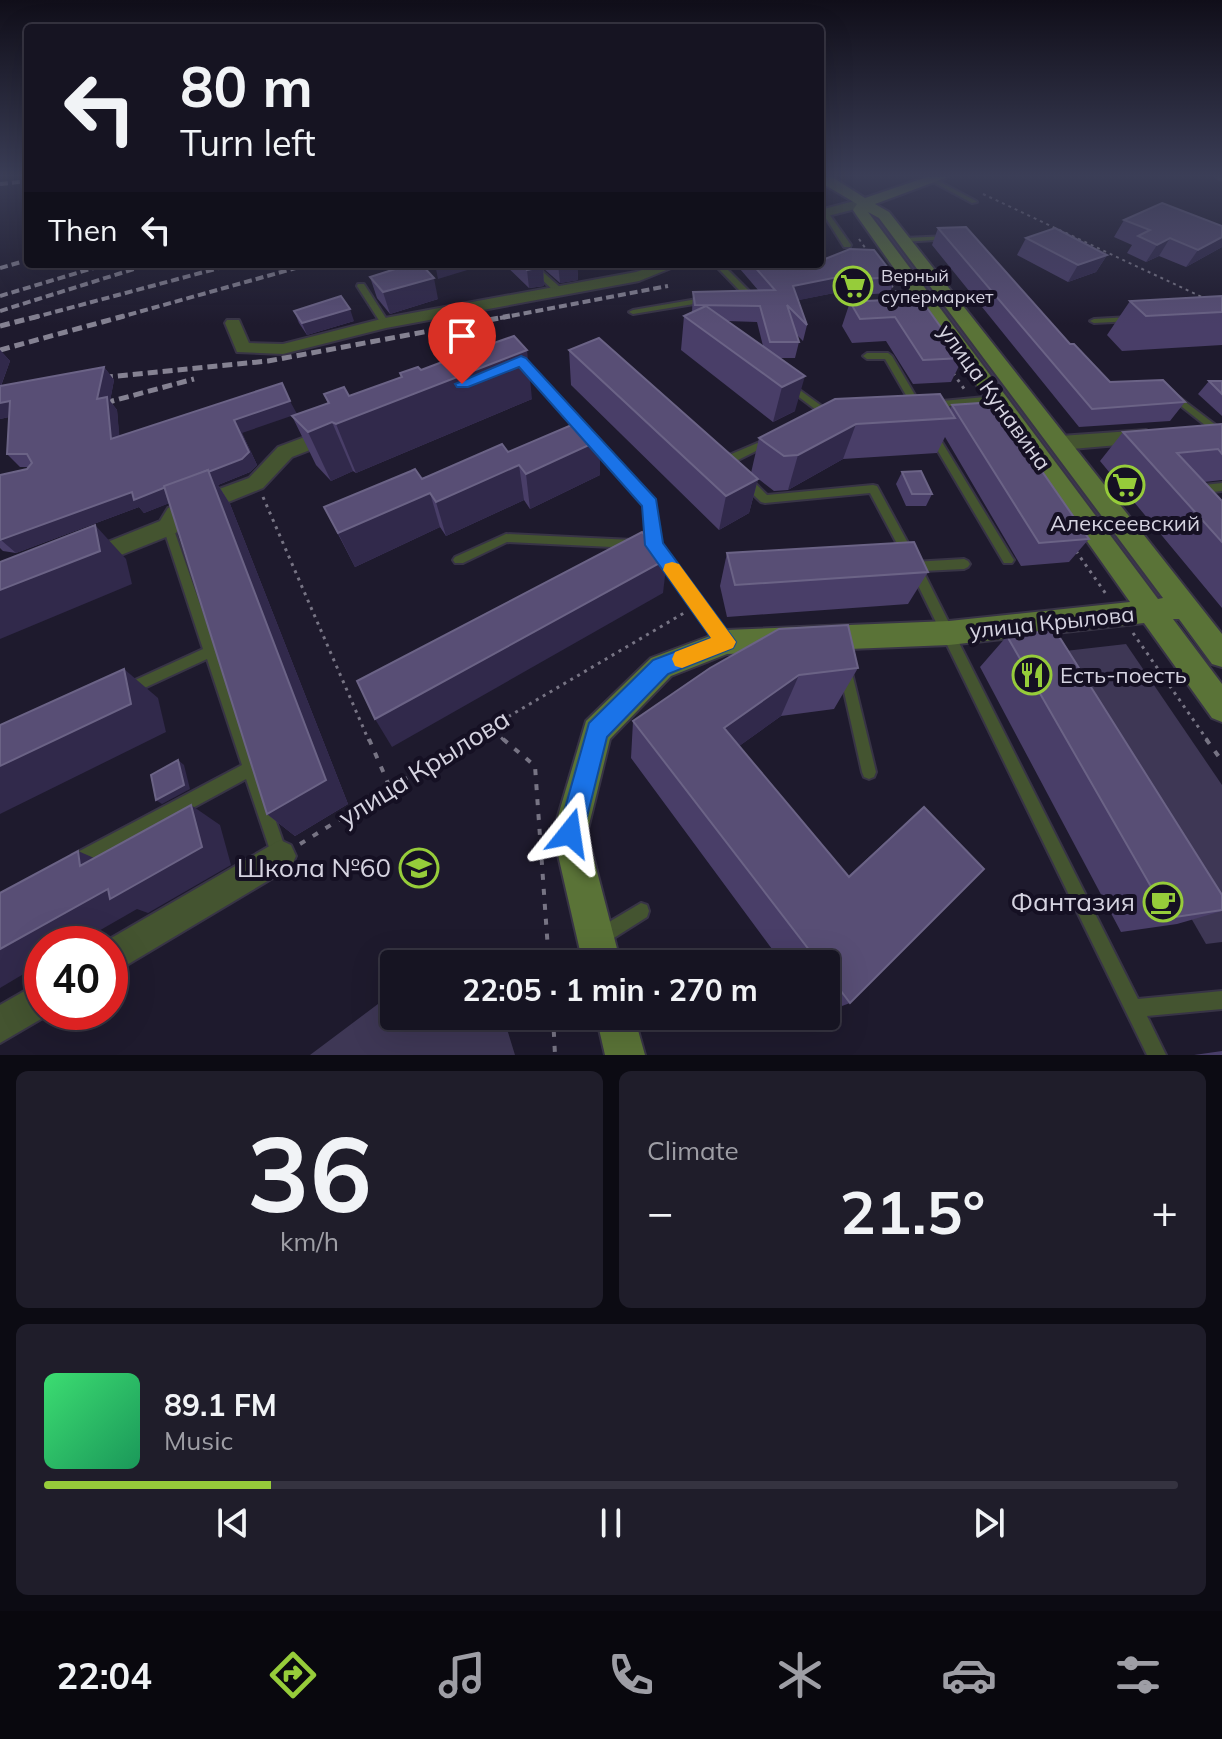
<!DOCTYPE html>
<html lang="en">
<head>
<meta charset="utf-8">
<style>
  :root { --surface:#161422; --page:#1f1d2a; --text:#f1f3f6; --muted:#9e9ea5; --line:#353340; --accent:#96cc3a }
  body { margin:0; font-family:Mulish,sans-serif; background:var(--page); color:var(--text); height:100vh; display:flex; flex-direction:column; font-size:30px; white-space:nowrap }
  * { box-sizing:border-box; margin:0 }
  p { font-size:26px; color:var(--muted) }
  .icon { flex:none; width:44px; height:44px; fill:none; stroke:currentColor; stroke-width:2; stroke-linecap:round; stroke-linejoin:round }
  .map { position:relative; height:1055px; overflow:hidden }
  .details { display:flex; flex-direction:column; gap:16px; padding:16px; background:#0c0b13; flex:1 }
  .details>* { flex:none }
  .top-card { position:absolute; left:24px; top:24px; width:800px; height:244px; border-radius:8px; box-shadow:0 8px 32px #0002,0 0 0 2px var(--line); background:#161422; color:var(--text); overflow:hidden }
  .speed { position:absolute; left:24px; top:926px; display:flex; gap:16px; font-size:40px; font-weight:700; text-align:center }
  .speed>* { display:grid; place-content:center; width:104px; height:104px; border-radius:50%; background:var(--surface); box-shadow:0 8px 32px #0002,0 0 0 2px var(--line); line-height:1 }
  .speed .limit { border:12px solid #d22; background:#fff; color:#111 }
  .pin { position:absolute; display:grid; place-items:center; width:68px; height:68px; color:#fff; margin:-82px -34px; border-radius:50% 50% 50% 0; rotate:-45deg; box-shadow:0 0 8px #0007 }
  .pin .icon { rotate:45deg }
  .me { position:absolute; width:88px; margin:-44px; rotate:15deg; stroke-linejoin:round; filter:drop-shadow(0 0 6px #0008) }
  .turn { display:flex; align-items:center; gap:28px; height:168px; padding:0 24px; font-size:36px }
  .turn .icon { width:104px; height:104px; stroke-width:2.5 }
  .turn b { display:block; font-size:56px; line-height:68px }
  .then { display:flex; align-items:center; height:76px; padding:0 24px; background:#0003; gap:16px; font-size:30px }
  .big { font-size:60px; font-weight:700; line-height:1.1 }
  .details .card { flex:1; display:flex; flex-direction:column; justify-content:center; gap:12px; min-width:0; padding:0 28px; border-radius:12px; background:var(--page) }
  .details .dial { align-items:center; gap:0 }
  .dial b { font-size:104px; line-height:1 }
  .song { display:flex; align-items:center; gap:24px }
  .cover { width:96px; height:96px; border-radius:12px; background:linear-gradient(135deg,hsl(140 70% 55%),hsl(150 70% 35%)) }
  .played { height:8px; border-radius:4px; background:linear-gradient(90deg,var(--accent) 20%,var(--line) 20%) }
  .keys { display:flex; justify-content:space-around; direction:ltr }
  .heat { display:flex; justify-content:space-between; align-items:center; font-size:44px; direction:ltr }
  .details .tiles { flex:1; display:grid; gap:16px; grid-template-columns:1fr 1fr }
  .card:last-child { grid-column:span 2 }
  .trip { position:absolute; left:380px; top:950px; width:460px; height:80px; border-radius:8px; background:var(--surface); box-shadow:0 8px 32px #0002,0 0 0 2px var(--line); font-weight:700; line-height:80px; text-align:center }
  .dock { display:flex; height:128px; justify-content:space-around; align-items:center; background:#09080e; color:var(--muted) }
  .dock .icon { width:56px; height:56px }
  .dock .on { color:var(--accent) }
  .dock b { font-size:36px; color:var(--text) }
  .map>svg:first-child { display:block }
  .green { fill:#3e3755 }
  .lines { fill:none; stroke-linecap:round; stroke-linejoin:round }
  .lane-casing { stroke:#383446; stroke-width:4 }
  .street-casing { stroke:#383446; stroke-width:4 }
  .secondary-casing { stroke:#383446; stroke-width:4 }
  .path-far2 { stroke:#777484; stroke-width:2; stroke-dasharray:3 4; stroke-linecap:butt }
  .path-far1 { stroke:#777484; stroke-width:3; stroke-dasharray:3 5; stroke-linecap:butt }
  .path { stroke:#777484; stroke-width:4; stroke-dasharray:6 9; stroke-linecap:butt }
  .lane { fill:#445430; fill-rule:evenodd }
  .street { fill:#445430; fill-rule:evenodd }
  .secondary { fill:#5a7337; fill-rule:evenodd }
  .rail-far1 { stroke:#858292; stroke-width:4; stroke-dasharray:8 4; stroke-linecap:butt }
  .rail { stroke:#858292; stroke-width:5; stroke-dasharray:10 5; stroke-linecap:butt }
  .wall { fill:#493e68; fill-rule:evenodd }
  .shaded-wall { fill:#31294b }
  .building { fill:#584e75; stroke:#6b6386; stroke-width:2 }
  .route { fill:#1a73e8; stroke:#114b97; stroke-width:2 }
  .slow { fill:#f59e0b }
  .labels { text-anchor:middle; stroke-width:8; stroke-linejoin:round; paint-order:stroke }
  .far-poi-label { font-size:18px; fill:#d5d3e0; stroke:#151023; text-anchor:start }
  .street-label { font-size:22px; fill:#d5d3e0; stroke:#151023 }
  .poi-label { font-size:22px; fill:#d5d3e0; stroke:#151023 }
  .near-street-label { font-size:26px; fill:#d5d3e0; stroke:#151023 }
  .near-poi-label { font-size:26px; fill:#d5d3e0; stroke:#151023; text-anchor:end }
</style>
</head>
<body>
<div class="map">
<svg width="1222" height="1055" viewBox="0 0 1222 1055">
  <rect width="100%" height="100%" fill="#1e1a2d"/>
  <g class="green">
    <path d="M878 217 1160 595 1158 598 1151 597 873 218Z"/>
    <path d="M1126 644 1222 785V942L1206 944 1039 654Z"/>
    <path d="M394 992V1016H503L515 1055H310Z"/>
  </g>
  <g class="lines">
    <defs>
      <g id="lane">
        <path d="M1216 177H1222V180Z"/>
        <path d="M933 178 976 201 977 202 972 203 931 181 930 180Z"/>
        <path d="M823 211H827L851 245 850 247H844L822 212Z"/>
        <path d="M948 236 950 237V239L904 242 900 240 904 238Z"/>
        <path d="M526 264H534L563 290V294H557Z"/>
        <path d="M714 264H722L749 291V295L733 297V293L741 292Z"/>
        <path d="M358 284H364L389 323 388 325H382L357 286Z"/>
        <path d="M703 298H706V302L633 314 629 312 633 310Z"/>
        <path d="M1130 317 1134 319 1133 321 1094 323 1090 321 1094 319Z"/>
        <path d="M888 353 892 356 922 407 920 409H914L885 359H867L863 356 867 353Z"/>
        <path d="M521 358 524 359 654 501 660 544 730 638 732 642 730 646 726 648 722 646 650 548 645 505 518 363 517 361Z"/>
        <path d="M790 383 830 412 832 414 830 416H824L787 388 785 386Z"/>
        <path d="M1175 394 1221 429V433H1215L1172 399 1170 397Z"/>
        <path d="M996 396 1001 399 999 401 931 408 926 405 931 402Z"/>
        <path d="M934 433 937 434 1012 557 1014 560 1012 563H1004L929 436Z"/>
        <path d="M769 438 772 439 774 441 772 443 730 464H722L721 461 722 458Z"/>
        <path d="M744 475 748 476 767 495 873 485 877 486 914 554 912 557H904L870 493 765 503 761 502 740 482 739 479Z"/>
        <path d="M1222 483V491L1195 494 1190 490 1195 486Z"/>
        <path d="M168 523 172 524 173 527 288 856 285 861 280 864 275 861 272 856 246 779 84 867 78 869 72 867 70 861 72 855 242 765 207 659 127 696 122 694 120 690 122 686 203 649 163 527 164 524Z"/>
        <path d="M506 534 633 540 637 541 639 544 637 547 633 548 507 542 463 563H455L453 560 455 557Z"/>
        <path d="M964 559 968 561 970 564 968 567 964 569 923 571 1138 999 1222 991V1009L1147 1016 1166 1055H1147L911 571 907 567 909 564 913 562Z"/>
        <path d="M845 663 850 665 851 669 876 772 874 777 869 779 864 777 862 772 839 669 840 665Z"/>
        <path d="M641 903 647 905 649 911 647 917 606 943 600 945 594 943 592 937 594 931Z"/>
      </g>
      <g id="street">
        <path d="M866 198 872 202 871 205 820 218V210Z"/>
        <path d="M660 264H681L639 281 386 328 283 354 237 352 225 323 227 320H239L249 343 283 344 385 318 636 272Z"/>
        <path d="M334 426 344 433 341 438 292 457 263 488 184 520 176 533 96 565 88 568 80 565 77 559 80 553 160 521 168 508 249 478 278 447Z"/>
        <path d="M1146 430 1156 437 1153 442 1060 450 1050 443 1060 436Z"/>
        <path d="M280 840 291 845 296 856 291 867 110 975V944H101Z"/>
        <path d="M42 981V1012H53L0 1043V1005Z"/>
      </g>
      <g id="secondary">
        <path d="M820 177H832L865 198 927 177H948L875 204 889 212 1222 634V667L1212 664 1179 619H1173L1222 684V722L1212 718 1144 623 949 645 727 654 671 676 610 739 587 833 621 964H583L553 833 586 721 651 658 726 630 949 621 1130 602 857 216 853 210 857 204 820 182ZM868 212 879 218 1163 598 1158 599Z"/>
        <path d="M596 1016H634L645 1055H605Z"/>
      </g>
    </defs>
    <use href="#lane" class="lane-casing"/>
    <use href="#street" class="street-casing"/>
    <use href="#secondary" class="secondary-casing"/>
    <g class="path-far2">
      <path d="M983 194 1204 298"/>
      <path d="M859 239 868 252"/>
      <path d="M891 285 903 301"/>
    </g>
    <g class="path-far1">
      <path d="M953 373 965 390"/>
      <path d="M263 497 369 741"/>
      <path d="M1076 551 1106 594"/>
      <path d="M1133 633 1208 741"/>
      <path d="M489 727 505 741"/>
      <path d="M467 741 684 613"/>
    </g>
    <g class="path">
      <path d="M369 739 391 790"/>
      <path d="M503 739 535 766 549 964"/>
      <path d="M1206 739 1222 761"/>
      <path d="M300 844 470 739"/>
      <path d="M553 1016 555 1055"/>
    </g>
    <use href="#lane" class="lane"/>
    <use href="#street" class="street"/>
    <use href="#secondary" class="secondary"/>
    <g class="rail-far1">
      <path d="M0 184 28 181"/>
      <path d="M0 268 28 260"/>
      <path d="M0 296 107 264"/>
      <path d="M0 311 150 264"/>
      <path d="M32 318 234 264"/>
      <path d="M117 318 310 264"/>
      <path d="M500 318 668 286"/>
    </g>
    <g class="rail">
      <path d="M0 326 39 316"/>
      <path d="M0 350 124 316"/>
      <path d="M88 379 268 361 510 316"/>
      <path d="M90 407 194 379"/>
    </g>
  </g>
  <g class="wall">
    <path d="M1124 220 1222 226V247L1186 267 1159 256 1146 262 1127 253 1132 245 1114 237Z"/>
    <path d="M938 228 1070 344 1110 382 1185 402 1170 421 1079 427 932 245Z"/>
    <path d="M1026 238 1107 255 1096 272 1068 282 1017 255Z"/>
    <path d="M504 264H577L578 280 560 283 543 268 544 286 529 288Z"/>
    <path d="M741 264H799L803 268 895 277 890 293 840 296 834 293 798 300 807 325 803 341 797 335 799 342 795 358H780L795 411 773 422 681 350 684 316 692 312 693 292 758 290 740 269ZM727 321 757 322 763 346Z"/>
    <path d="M370 277 438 299 390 314 377 298Z"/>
    <path d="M1222 296V345L1122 351 1107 335 1130 301Z"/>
    <path d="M920 298 963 358 951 382 913 384 886 341 852 343 842 326 850 302Z"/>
    <path d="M294 311 354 321 307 335 299 323Z"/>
    <path d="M459 346 532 399 356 473 353 471 331 481 316 465 292 416 328 404 324 394 349 396 401 377 400 373 421 370 461 355Z"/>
    <path d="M0 350 10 361 1 386 104 367 114 380 110 401 117 410 119 436 242 433 257 465 250 472 218 485 230 504 348 804 295 836 267 814 169 503 144 513 139 507 16 553 3 551 0 548V475L27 469 29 467H20L7 454 9 417 0 419Z"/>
    <path d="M569 350 751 473 759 438 950 409 952 405 1089 539 1069 562 1021 566 945 437 937 453 843 459 788 490 774 491 756 477 758 479 749 513 719 530 571 385Z"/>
    <path d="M1209 381H1222V416L1198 394Z"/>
    <path d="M1222 424V480L1204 482 1222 501V608L1100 461 1123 432Z"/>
    <path d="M508 452 600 475 530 509 524 500 446 536 440 527 355 567 324 507Z"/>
    <path d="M902 472 932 494 926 506H906L896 484Z"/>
    <path d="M727 553 928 572 908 604 727 617 720 586Z"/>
    <path d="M1007 636 1222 895V911L1177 924 1121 932 980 667Z"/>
    <path d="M710 668H858L834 709 781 716 739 746 848 876 924 807 850 1003 826 1012V964H783L631 758 633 721Z"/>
    <path d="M1222 1051V1055H1194Z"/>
  </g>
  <g class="shaded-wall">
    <path d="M1222 237V247L1186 267 1198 250Z"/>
    <path d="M1170 238 1159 256 1146 262 1157 245Z"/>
    <path d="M1107 255 1096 272 1068 282 1078 265Z"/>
    <path d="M435 264H487L438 279Z"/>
    <path d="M558 264H577L578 280 560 283Z"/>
    <path d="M543 267 544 286 529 288 527 270Z"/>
    <path d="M838 277 834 293 790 302 793 286Z"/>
    <path d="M434 278 438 299 390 314 383 292Z"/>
    <path d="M350 309 354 321 307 335 302 323Z"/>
    <path d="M0 350 10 361 0 388Z"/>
    <path d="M527 350 532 399 356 473 336 424Z"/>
    <path d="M104 367 114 380 110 401 117 410 121 452 111 439 97 399Z"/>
    <path d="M805 376 795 411 773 422 782 387Z"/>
    <path d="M10 401 22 414 0 419V403Z"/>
    <path d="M290 401 297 414 242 433 257 465 250 472 218 485 230 504 348 804 295 836 267 814 214 486 144 513 139 507 16 553 1 540 234 420Z"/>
    <path d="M332 422 353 471 331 481 308 432Z"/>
    <path d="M856 424 843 459 788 490 798 455Z"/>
    <path d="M600 440V475L530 509 526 474Z"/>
    <path d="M519 465 524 500 446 536 436 502Z"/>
    <path d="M758 479 749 513 719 530 726 496Z"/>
    <path d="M430 493 440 527 355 567 338 533Z"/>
    <path d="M95 525 126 559 132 584 0 639V590Z"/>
    <path d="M667 559 663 593 392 747 375 719Z"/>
    <path d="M124 669 158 698 166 732 0 814V766Z"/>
    <path d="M799 675 781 716 713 765 724 728Z"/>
    <path d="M178 760 184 765 190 789 162 804 156 800Z"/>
    <path d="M191 805 220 825 231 865 148 913 137 909 76 944H42V963L0 988V949Z"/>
    <path d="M78 851 117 868 80 866Z"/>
  </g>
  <g class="building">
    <path d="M1162 203 1222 226V237L1198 250 1170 238 1157 245 1138 236 1150 230 1124 220Z"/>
    <path d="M966 227 1070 344H1074L1110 382 1163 380 1185 402 1092 409 938 228Z"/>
    <path d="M1055 228 1107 255 1078 265 1026 238Z"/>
    <path d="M850 249 874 250 895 277 844 280 838 277 793 286 807 325 787 305 799 342H770L760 306 695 305 693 292 775 290 752 264H799L803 268 812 264H820V261Z"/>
    <path d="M411 264H421L434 278 383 292 370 277Z"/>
    <path d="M521 264H539L543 267 527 270Z"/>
    <path d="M341 296 350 309 302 323 294 311Z"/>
    <path d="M1222 296V312L1146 316 1130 301Z"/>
    <path d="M920 298 963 358 923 360 895 317 860 319 850 302Z"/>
    <path d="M706 306 805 376 782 387 684 316Z"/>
    <path d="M514 336 527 350 336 424 332 422 308 432 292 416 329 403 324 394 344 387 349 396 402 377 400 373 418 367 421 370 466 353 459 346 479 338 485 346Z"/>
    <path d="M599 338 758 479 726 496 569 350Z"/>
    <path d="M104 367 97 399 107 397 111 439 282 383 290 401 234 420 249 452 242 459 208 472V470L134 500 132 492 0 540V475L27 469 32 463 27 454H7L10 401 0 403V386Z"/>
    <path d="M1209 381H1222V394Z"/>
    <path d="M940 394 955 418 856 424 798 455 784 456 759 438 835 399Z"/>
    <path d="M994 402 1089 539 1039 543 952 405Z"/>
    <path d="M581 421 600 440 526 474 519 465 436 502 430 493 338 533 324 507 411 471 415 469 422 479 502 444 508 452Z"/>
    <path d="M1222 424V454L1218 449 1177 453 1222 501V542L1123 432Z"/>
    <path d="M208 470 326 780 267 814 164 486Z"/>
    <path d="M921 471 932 494H912L902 472Z"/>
    <path d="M95 525 100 551 0 590V562Z"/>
    <path d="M642 532 667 559 375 719 357 681Z"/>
    <path d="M914 542 928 572 735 585 727 553Z"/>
    <path d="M848 625 858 668 799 675 724 728 849 877 924 807 984 869 850 1003 826 971V964H820L633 721 710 668 779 629Z"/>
    <path d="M1055 630 1222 895V910L1169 918 1007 636Z"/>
    <path d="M124 669 131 704 0 766V725Z"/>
    <path d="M178 760 184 785 156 800 151 775Z"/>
    <path d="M191 805 202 847 110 899 108 889 0 949V893L78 851 80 866Z"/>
  </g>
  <linearGradient id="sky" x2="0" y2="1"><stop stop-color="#100e19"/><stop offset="0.54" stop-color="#3b3e57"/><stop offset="1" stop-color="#3b3e57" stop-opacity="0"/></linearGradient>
  <rect width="1222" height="325" fill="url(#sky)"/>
  <path class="route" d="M521 356 526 358 656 499 663 543 736 642 733 648 668 674 607 737 583 833 579 842 570 846 561 842 558 833 589 723 653 660 711 638 645 545 642 506 519 367 468 387H457L455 384Z"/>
  <path class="slow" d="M672 562 679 564 736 642 733 648 682 668 675 666 672 659 675 652 711 638 663 570 665 564Z"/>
  <defs>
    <symbol id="supermarket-ring" viewBox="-11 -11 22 22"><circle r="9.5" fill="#151023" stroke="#96cc3a" stroke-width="1.5"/><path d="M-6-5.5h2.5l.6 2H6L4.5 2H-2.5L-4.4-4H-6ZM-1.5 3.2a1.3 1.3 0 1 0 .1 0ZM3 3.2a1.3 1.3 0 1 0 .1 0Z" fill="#96cc3a"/></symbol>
    <symbol id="restaurant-ring" viewBox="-11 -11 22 22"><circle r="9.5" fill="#151023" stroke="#96cc3a" stroke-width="1.5"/><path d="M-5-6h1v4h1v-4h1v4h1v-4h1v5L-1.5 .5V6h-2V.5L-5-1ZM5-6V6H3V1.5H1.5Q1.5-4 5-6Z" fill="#96cc3a"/></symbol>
    <symbol id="school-ring" viewBox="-11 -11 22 22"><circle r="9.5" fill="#151023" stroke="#96cc3a" stroke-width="1.5"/><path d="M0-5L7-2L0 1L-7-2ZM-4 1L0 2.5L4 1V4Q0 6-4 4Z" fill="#96cc3a"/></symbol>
    <symbol id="cafe-ring" viewBox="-11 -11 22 22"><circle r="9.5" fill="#151023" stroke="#96cc3a" stroke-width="1.5"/><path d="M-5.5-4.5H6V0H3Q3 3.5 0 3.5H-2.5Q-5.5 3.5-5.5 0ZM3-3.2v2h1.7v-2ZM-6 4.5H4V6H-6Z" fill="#96cc3a"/></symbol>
  </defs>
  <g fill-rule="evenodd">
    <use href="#supermarket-ring" x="831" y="264" width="44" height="44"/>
    <use href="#supermarket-ring" x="1103" y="463" width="44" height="44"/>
    <use href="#restaurant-ring" x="1010" y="653" width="44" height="44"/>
    <use href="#school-ring" x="397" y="846" width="44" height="44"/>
    <use href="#cafe-ring" x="1141" y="880" width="44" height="44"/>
  </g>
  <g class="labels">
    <g class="far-poi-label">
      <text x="881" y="282">Верный<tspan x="881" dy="21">супермаркет</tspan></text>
    </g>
    <g class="street-label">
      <text transform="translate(995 397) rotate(54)" y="8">улица Кунавина</text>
      <text transform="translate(1052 622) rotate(-6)" y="8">улица Крылова</text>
    </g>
    <g class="poi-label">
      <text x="1125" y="531">Алексеевский</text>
      <text x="1060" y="683" text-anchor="start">Есть-поесть</text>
    </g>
    <g class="near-street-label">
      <text transform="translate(424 768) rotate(-32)" y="9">улица Крылова</text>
    </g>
    <g class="near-poi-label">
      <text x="391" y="877">Школа №60</text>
      <text x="1135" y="911">Фантазия</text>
    </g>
  </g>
</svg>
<div class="speed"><div class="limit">40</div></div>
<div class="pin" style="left:462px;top:384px;background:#d93025"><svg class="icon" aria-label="arrive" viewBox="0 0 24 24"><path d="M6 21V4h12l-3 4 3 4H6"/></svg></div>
<svg class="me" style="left:570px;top:833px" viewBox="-20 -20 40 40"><path d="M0-17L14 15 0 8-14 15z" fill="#1a73e8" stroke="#fff" stroke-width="4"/></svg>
<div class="trip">22:05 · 1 min · 270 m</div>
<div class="top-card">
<div class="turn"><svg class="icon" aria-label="left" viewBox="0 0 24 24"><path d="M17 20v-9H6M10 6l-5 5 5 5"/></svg><div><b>80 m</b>Turn left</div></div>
<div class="then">Then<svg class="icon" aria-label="left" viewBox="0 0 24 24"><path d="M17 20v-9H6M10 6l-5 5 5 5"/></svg></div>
</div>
</div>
<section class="details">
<div class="tiles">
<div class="card dial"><b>36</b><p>km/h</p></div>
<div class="card"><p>Climate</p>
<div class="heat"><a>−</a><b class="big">21.5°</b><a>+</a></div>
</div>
<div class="card">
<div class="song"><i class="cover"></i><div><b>89.1 FM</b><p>Music</p></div></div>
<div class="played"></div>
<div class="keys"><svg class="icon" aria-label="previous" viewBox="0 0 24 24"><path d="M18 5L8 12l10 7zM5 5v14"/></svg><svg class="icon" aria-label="pause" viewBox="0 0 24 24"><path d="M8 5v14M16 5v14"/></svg><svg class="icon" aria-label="next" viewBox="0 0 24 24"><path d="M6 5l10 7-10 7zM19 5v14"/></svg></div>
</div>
</div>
</section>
<nav class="dock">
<b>22:04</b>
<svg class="icon on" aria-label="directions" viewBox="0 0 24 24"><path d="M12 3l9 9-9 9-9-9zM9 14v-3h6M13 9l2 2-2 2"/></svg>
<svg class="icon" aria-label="music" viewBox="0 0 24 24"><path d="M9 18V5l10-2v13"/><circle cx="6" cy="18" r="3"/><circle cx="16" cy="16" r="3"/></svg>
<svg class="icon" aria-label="phone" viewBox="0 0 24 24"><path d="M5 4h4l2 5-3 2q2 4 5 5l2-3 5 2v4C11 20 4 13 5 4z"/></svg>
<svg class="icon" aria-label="climate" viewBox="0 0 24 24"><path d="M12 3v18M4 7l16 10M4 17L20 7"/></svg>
<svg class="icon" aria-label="car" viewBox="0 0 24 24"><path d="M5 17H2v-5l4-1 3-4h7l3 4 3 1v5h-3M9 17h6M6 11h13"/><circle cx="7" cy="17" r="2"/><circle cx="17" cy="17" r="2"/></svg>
<svg class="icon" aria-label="filters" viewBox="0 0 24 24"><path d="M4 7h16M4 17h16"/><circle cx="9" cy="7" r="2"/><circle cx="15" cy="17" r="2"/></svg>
</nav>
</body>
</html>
